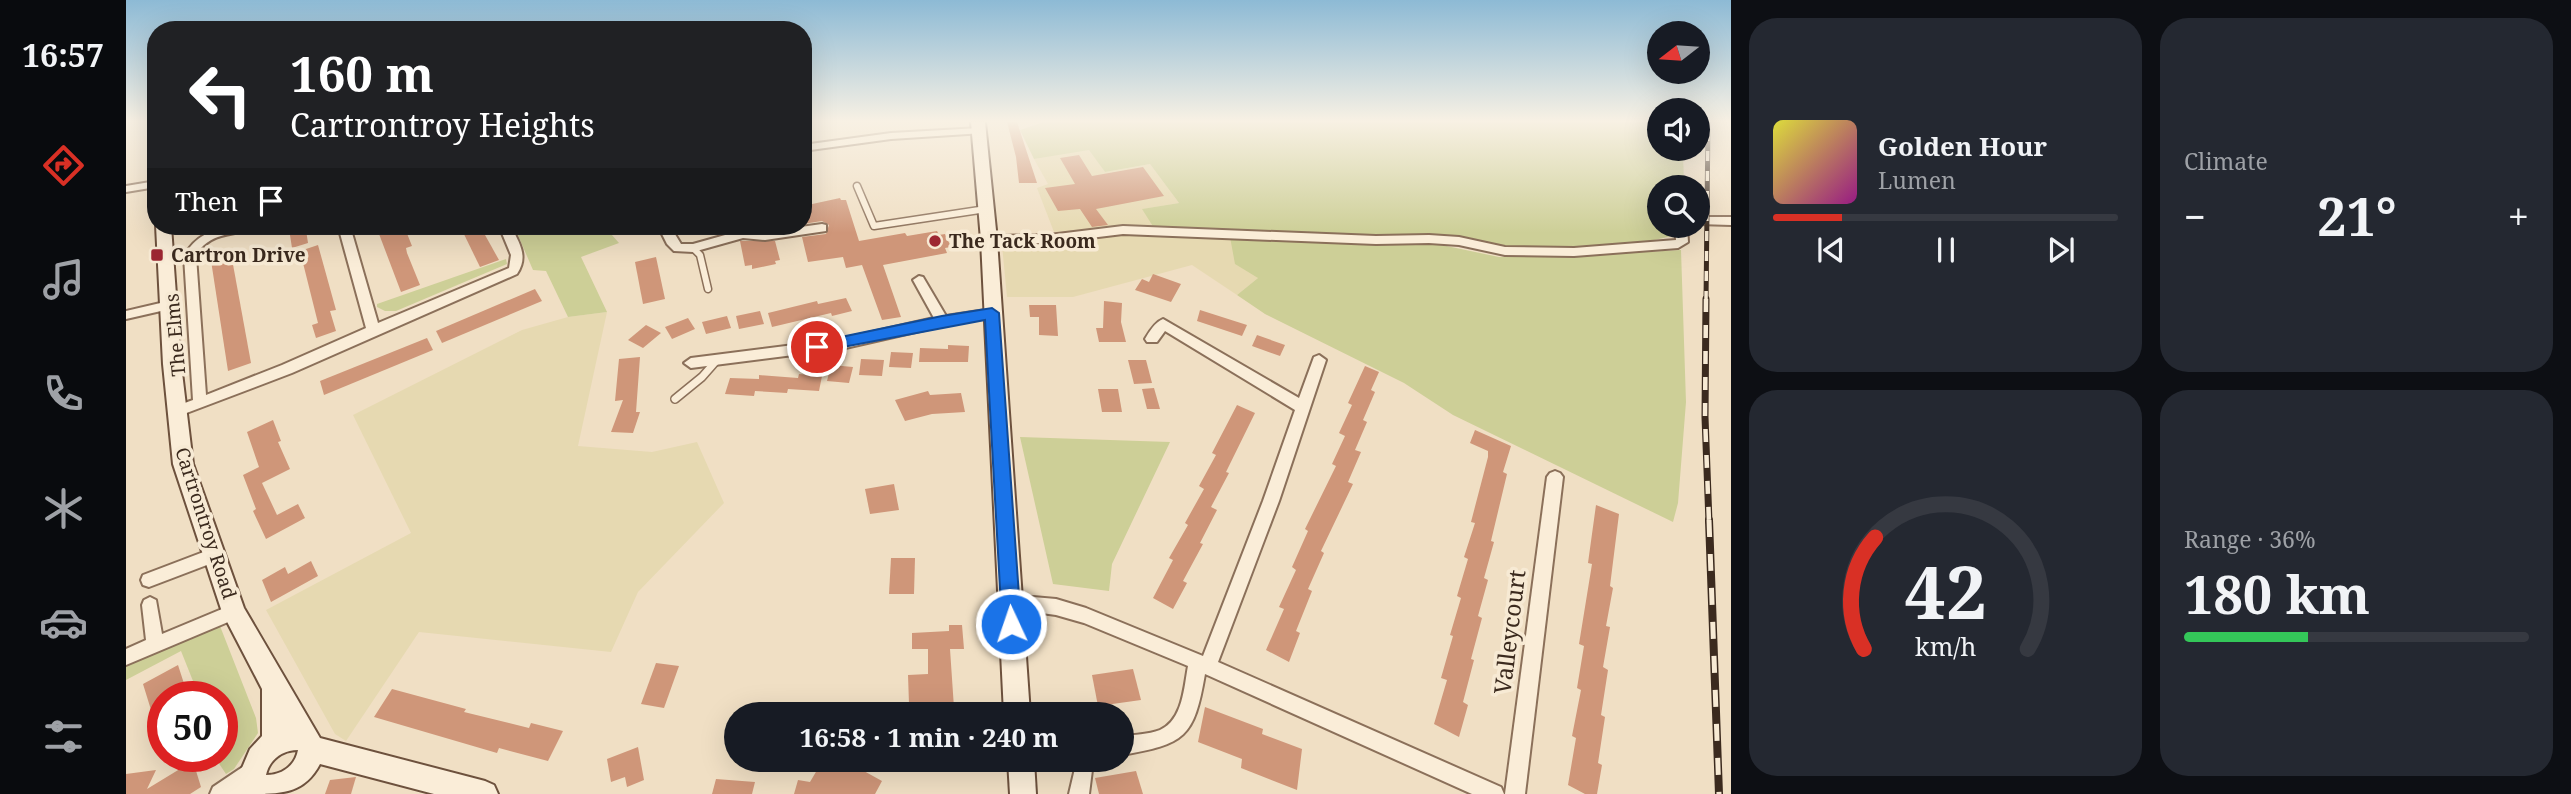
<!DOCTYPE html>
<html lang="en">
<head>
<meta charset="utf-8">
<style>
  :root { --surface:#171b24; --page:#242831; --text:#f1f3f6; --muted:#9ea1a6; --line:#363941; --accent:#d93025 }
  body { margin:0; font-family:"Noto Serif",serif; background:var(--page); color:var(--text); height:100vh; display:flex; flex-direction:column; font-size:26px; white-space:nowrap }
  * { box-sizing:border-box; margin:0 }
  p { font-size:23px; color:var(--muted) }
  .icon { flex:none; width:38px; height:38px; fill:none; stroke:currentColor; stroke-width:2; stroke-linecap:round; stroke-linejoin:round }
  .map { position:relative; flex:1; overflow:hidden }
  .details { display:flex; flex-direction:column; gap:18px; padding:18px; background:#0d0f14; width:840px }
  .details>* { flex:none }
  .guide { position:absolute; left:21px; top:21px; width:665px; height:214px; border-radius:28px; box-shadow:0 7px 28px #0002; background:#202124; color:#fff; overflow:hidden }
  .needle { width:46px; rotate:253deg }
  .controls { position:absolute; left:1521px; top:21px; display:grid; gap:14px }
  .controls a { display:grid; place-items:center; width:63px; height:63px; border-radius:50%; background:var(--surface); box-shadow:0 7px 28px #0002; font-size:35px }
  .speed { position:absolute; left:21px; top:681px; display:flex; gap:14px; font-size:35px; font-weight:700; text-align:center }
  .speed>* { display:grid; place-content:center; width:91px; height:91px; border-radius:50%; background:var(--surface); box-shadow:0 7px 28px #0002; line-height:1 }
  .speed .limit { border:10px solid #d22; background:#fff; color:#111 }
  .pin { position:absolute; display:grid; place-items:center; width:60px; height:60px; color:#fff; margin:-30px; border:4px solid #fff; border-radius:50%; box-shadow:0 2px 7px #0007 }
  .me { position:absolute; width:77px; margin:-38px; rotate:357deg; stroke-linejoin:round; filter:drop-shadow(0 0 5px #0008) }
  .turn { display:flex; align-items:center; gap:24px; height:147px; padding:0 28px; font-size:32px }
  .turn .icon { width:91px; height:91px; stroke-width:2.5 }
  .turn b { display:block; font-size:49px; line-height:60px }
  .then { display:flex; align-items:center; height:66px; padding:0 28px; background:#0003; gap:14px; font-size:26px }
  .big { font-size:52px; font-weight:700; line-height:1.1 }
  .details .tile { flex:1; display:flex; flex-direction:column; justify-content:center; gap:10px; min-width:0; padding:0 24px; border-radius:28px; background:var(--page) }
  .details .dial { align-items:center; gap:0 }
  .dial svg { height:182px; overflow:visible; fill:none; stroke:var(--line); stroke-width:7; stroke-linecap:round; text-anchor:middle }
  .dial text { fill:var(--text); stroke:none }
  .song { display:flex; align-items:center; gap:21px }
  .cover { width:84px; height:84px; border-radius:10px; background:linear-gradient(135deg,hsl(60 70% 55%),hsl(310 70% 35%)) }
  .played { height:7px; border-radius:4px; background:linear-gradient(90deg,var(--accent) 20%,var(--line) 20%) }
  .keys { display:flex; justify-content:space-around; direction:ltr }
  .heat { display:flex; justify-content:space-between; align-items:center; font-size:38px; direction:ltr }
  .charge { height:10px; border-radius:5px; background:linear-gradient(90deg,#34c759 36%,var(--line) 0) }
  .details .tiles { flex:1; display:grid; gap:18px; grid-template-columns:repeat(2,1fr) }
  .trip { position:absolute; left:598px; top:702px; width:410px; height:70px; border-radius:35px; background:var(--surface); box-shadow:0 7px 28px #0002; font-weight:700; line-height:70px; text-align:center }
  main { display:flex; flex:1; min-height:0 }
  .tab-bar { display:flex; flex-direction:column; width:126px; justify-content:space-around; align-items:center; background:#090b0e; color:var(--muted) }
  .tab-bar .icon { width:49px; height:49px }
  .tab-bar .current { color:var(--accent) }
  .tab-bar b { font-size:32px; color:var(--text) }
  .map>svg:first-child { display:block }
  .farmland { fill:#e6d9b1 }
  .green { fill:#cdcf97 }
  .building { fill:#cf9679 }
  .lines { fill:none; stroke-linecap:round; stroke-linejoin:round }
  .lane-far1-casing { stroke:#8b705a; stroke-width:9 }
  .lane-casing { stroke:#8b705a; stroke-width:10 }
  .street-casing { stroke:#8b705a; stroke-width:4 }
  .secondary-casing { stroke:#6d513d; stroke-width:4 }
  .lane-far1 { stroke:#faedd8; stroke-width:6 }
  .lane { stroke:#faedd8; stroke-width:7 }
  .street { fill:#faedd8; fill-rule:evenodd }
  .secondary { fill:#faedd8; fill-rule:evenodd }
  .rail-far2-casing { stroke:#3b2a1e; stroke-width:5 }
  .rail-far1-casing { stroke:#3b2a1e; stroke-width:7 }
  .rail-casing { stroke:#3b2a1e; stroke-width:8 }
  .rail-far2 { stroke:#f7ead4; stroke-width:3.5; stroke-dasharray:10; stroke-linecap:butt }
  .rail-far1 { stroke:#f7ead4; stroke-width:4.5; stroke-dasharray:13; stroke-linecap:butt }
  .rail { stroke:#f7ead4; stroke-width:5; stroke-dasharray:17; stroke-linecap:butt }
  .route { fill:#1a73e8; stroke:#114b97; stroke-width:2 }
  .poi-dot { fill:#9d2732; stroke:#f7ead4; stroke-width:2.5 }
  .labels { text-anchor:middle; stroke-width:7; stroke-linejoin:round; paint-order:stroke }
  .poi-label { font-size:19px; font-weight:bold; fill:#3b2a1e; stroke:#f7ead4; text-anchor:start }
  .street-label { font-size:19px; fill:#3b2a1e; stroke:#f7ead4 }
  .near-street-label { font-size:23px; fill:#3b2a1e; stroke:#f7ead4 }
</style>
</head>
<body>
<main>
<nav class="tab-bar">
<b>16:57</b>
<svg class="icon current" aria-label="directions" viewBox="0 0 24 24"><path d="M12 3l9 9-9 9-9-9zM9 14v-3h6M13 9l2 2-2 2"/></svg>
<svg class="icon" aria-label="music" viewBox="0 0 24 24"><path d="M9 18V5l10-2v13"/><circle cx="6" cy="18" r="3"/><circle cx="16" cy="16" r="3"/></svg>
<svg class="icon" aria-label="phone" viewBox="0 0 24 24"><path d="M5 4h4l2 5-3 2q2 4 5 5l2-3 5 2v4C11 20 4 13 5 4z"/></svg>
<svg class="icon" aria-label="climate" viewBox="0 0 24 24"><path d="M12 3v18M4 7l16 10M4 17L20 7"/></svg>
<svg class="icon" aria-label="car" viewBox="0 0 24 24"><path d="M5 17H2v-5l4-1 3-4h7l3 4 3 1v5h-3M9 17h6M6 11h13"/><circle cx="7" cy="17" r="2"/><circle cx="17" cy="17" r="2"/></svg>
<svg class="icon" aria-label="filters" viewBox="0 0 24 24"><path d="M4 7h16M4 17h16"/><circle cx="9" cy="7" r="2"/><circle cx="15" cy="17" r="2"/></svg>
</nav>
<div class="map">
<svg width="1605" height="794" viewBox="0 0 1605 794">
  <rect width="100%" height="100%" fill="#f0dfc4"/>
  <g class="farmland">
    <path d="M963 149 979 172 1024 164 1053 203 1017 209 1028 228 928 232 911 188 922 184 908 159Z"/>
    <path d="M1004 234 1104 237 1132 278 1111 295 1066 265 947 297H881L876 245Z"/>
    <path d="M481 312 452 446 526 452 571 442 598 503 512 592 485 652 293 632 220 741 209 734 140 610 285 533 227 415 396 330 442 317Z"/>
  </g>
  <g class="green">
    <path d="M918 122H1533V149H1557L1558 187H1533V226H1544L1546 236 1519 242 1404 249 1367 246 1320 236 1240 237 1028 228 1016 209 1053 203 1024 164 979 172 963 150 908 159 894 130Z"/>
    <path d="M388 226H478L493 243 455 257 481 312 442 317 420 271 407 270Z"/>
    <path d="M1104 237 1271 245 1311 244 1373 257 1446 256 1555 250 1560 402 1552 503 1547 522 1327 415 1278 383 1139 314 1111 295 1132 278 1109 264Z"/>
    <path d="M380 259 381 264 270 311H259L251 307V304Z"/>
    <path d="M894 437 1044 442 986 564 983 591 927 584Z"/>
    <path d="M94 626 130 718 132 733 108 769 100 774 88 756H96V696H73L55 651 0 680V665Z"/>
  </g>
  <g class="building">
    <path d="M881 122H891L911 183H893L890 157Z"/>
    <path d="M953 155 966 176 1017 167 1038 196 970 209 982 225 966 227 954 209 932 211 919 188 949 184 934 158Z"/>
    <path d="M714 198 715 200H720L733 241 779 233 781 236 811 231 813 235 819 234 825 247 819 248 821 253 757 265 775 317 756 320 736 265 720 268 717 257 682 262 676 237 700 234 703 225 696 221 677 224V206Z"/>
    <path d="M250 226H278L286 246 280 248 281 253 294 285 275 292Z"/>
    <path d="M334 226H354L373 260 354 267Z"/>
    <path d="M180 230 182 243 166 248 164 235Z"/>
    <path d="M614 241H649L654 260 649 261 650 264 626 269V265L619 266Z"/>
    <path d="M192 245 210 310 204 311 210 331 190 338 186 325 192 323 174 251Z"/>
    <path d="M104 248 125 363 102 371 84 254Z"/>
    <path d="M530 257 539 299 517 304 509 262Z"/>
    <path d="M1027 274 1055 284 1045 302 1009 290 1016 279 1023 282Z"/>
    <path d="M409 289 416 301 316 343 310 331Z"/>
    <path d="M720 298 726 311 706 316 705 313 646 327 642 313 691 301 692 304Z"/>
    <path d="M978 301 996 303 995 322 1000 342H973L970 328H977Z"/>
    <path d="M903 305H930L932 336 913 335V317H904Z"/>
    <path d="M1074 310 1121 325 1116 336 1071 321Z"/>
    <path d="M634 311 638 324 613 329 610 316Z"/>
    <path d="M601 316 605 328 580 334 576 322Z"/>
    <path d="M562 318 569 329 546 339 539 327Z"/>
    <path d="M520 325 535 333 517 348 502 340Z"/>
    <path d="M1131 335 1159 345 1154 356 1126 346Z"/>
    <path d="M301 338 307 350 198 395 194 381Z"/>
    <path d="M822 345 843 346 842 362H793L794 348 822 349Z"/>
    <path d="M765 352 787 353 785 368 763 367Z"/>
    <path d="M514 357 510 412H514L507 433 485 432 497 400 489 401 493 359Z"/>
    <path d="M735 359 758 360 756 376 733 375Z"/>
    <path d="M1002 360H1020L1026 383 1008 384Z"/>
    <path d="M705 365 727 367 723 383 701 381Z"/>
    <path d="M1239 366 1253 372 1245 390 1249 392 1237 420 1241 422 1229 450 1235 452 1222 482 1227 484 1195 551 1198 553 1182 589 1186 591 1170 631 1174 633 1163 662 1140 650 1158 609 1153 607 1170 570 1166 567 1182 531 1179 529 1210 466 1206 464 1219 436 1213 433 1226 405 1222 403Z"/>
    <path d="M673 374 696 376 693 391 662 389 661 393 629 391 628 396 599 394 604 378 633 379V375L672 378Z"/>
    <path d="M1028 388 1034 409H1021L1016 389Z"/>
    <path d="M972 389H992L996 412H976Z"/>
    <path d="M802 391 804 395 835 393 839 412 806 414 779 421 769 400Z"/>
    <path d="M1111 405 1129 413 1100 472 1103 473 1085 507 1091 510 1074 543 1077 544 1057 581 1061 583 1047 609 1027 598 1047 560 1043 558 1062 525 1059 523 1078 489 1073 486 1090 455 1086 453Z"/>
    <path d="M147 420 155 441 152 442 164 469 136 483 151 515 172 504 179 518 140 539 127 511 130 509 117 475 133 467 121 432Z"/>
    <path d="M1349 430 1385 446 1377 472 1381 474 1365 541 1368 542 1358 578 1362 580 1352 616 1356 618 1345 659 1348 660 1337 702 1342 705 1333 737 1308 724 1321 680 1315 678 1327 636 1324 635 1335 598 1331 596 1342 559 1338 557 1349 523 1345 522 1362 457V451L1344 443Z"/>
    <path d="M768 484 773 510 744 514 739 489Z"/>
    <path d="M1470 505 1493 514 1484 586 1487 588 1480 626 1484 627 1477 667 1482 670 1475 715 1479 717 1472 763 1476 765 1471 794H1459L1442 785 1450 738 1446 736 1455 690 1451 688 1458 646 1453 644 1466 564 1462 563Z"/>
    <path d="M765 558H789L788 594H763Z"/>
    <path d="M185 561 192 576 145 602 136 580 159 567 162 574Z"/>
    <path d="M823 625H836L838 649H824L828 708 800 709V703L783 704 782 675 802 674V649H786V633L823 631Z"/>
    <path d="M530 663 553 666 538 708 515 704Z"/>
    <path d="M52 665 62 696H37V739H34L17 684Z"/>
    <path d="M1007 669 1015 700 972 706 966 675Z"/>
    <path d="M266 689 340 709 338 712 403 728 405 723 437 731 422 761 373 748 371 753 248 717Z"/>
    <path d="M1079 707 1137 729 1136 734 1176 749 1171 790 1115 768 1116 759 1072 742Z"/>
    <path d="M512 747 518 780 501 787 499 777 485 782 481 759Z"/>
    <path d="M697 760H718L756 781 749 794H668L672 780 684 782Z"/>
    <path d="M67 761 75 787 64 794H0V774L30 770 21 789Z"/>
    <path d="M1010 771 1017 794H973L969 778Z"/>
    <path d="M230 777 225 794H199L204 780Z"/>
    <path d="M590 779 629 782 626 794H586Z"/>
  </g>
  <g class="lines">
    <defs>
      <g id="lane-far1">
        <path d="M731 186 748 226 860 209"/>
        <path d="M567 248 574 255 582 289"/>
      </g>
      <path id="lane" d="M549 399 576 377 591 360"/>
      <g id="street">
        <path d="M853 128 857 129V133L765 139 677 151V145L765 133Z"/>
        <path d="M30 181V187L0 192V186Z"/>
        <path d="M1605 217V225L1572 224V217Z"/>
        <path d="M696 224 700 225V231L639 240 617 238 567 252 548 251 541 244 532 226H544L555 244H567L617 230 639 232Z"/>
        <path d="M107 226H135L133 229C110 234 82 232 70 256L80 395 156 365 240 328 212 226H224L252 323 383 268 385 255 373 226H385C393 243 403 256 391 274L166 373 50 417 45 416 43 412 45 408 67 400 58 256C69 236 85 230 107 226Z"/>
        <path d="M997 226 1250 236 1303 235 1333 237 1379 247 1448 248 1550 240 1549 226H1561L1562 242 1552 248 1448 256 1379 255 1333 245 1303 243 1250 244 997 234 923 243 863 244 857 240 863 236 923 235Z"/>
        <path d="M793 276 797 277 820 316 866 309 872 313 866 317 816 326 715 349 565 368 558 363 565 358 715 339 808 318 787 280Z"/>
        <path d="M43 301 49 305 48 308 0 319V311Z"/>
        <path d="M1037 319 1173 398 1188 357 1193 355 1200 360 1153 501 1092 662 1375 787 1378 794H1346L1079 674C1068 738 1059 744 996 755V737C1008 734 1022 735 1034 730 1057 720 1058 687 1062 666L958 623 930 615 878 608 876 603 878 598 884 595 930 599 960 608 1077 656 1137 501 1169 410 1039 331 1031 342H1021L1019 339C1023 332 1029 322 1037 319Z"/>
        <path d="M1429 471 1434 473 1437 477 1399 794H1379L1421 477 1424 473Z"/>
        <path d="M88 548 94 550 96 555 94 560 23 587 17 585 15 580 17 575Z"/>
        <path d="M24 597 30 600 36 634 108 604 114 607 116 612 114 617 0 665V649L20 640 16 605 18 600Z"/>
        <path d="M127 760 134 763 137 770 131 779 139 781 142 788 139 794H84L87 787Z"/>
        <path d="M951 760H971L966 770 963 794H943Z"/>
      </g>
      <g id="secondary">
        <path d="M845 122H859L871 240 904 714H878L855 240Z"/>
        <path d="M30 225 45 226 55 364 67 464 118 608 194 738 359 781 368 785 372 794H308L194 764C178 794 156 794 121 794L113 775 124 749 136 736V689L96 612 47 464 37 364ZM172 750C169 766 156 775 140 775 143 760 156 750 172 750Z"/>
        <path d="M882 760H908L910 794H884Z"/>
      </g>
    </defs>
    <use href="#lane-far1" class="lane-far1-casing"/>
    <use href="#lane" class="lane-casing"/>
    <use href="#street" class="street-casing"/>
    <use href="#secondary" class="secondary-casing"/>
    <use href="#lane-far1" class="lane-far1"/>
    <use href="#lane" class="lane"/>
    <use href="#street" class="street"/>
    <use href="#secondary" class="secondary"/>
    <defs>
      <path id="rail-far2" d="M1580 301 1582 122"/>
      <path id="rail-far1" d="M1580 299 1579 417 1583 522"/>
      <path id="rail" d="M1583 520 1593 794"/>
    </defs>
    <use href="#rail-far2" class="rail-far2-casing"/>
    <use href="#rail-far1" class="rail-far1-casing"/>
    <use href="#rail" class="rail-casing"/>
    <use href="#rail-far2" class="rail-far2"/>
    <use href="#rail-far1" class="rail-far1"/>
    <use href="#rail" class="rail"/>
  </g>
  <linearGradient id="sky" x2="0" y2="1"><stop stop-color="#8dbad5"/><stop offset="0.52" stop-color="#f8f1e4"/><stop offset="1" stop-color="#f8f1e4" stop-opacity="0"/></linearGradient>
  <rect width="1605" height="233" fill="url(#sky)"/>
  <path class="route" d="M866 308 873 313 895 624 892 631 885 633 878 631 876 624 859 320 691 352 683 347 691 342 816 316Z"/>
  <g class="poi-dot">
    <circle cx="809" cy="241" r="7"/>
    <rect x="24" y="248" width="14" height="14" rx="3.5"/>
  </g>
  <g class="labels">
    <g class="poi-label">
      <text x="823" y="248">The Tack Room</text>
      <text x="45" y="262">Cartron Drive</text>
    </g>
    <g class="street-label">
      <text transform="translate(49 335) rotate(-95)" y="7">The Elms</text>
      <text transform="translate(80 523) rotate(72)" y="7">Cartrontroy Road</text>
    </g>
    <g class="near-street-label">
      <text transform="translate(1384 632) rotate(-83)" y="8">Valleycourt</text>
    </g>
  </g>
</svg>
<div class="controls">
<a><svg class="needle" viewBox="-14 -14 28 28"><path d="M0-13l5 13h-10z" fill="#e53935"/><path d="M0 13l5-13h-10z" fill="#9ea1a6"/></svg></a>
<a><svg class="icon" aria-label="sound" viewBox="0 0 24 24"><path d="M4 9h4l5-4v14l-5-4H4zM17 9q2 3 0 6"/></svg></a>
<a><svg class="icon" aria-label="search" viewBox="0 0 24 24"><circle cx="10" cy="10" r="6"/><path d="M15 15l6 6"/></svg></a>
</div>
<div class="speed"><div class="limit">50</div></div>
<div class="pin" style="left:691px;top:347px;background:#d93025"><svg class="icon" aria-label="arrive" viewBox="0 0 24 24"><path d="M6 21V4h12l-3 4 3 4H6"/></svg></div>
<svg class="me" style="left:885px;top:624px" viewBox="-20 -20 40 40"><circle r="17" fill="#1a73e8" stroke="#fff" stroke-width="3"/><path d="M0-11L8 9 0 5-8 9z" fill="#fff"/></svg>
<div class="trip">16:58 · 1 min · 240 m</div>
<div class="guide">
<div class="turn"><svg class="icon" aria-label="left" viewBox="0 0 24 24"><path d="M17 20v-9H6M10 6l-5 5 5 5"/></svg><div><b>160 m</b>Cartrontroy Heights</div></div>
<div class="then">Then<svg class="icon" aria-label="arrive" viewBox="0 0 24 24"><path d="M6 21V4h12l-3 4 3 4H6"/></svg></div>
</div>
</div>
<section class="details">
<div class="tiles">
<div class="tile">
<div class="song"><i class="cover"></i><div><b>Golden Hour</b><p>Lumen</p></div></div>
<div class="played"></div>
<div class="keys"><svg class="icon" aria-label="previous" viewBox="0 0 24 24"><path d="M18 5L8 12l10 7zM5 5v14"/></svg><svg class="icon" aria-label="pause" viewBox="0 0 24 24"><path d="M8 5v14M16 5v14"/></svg><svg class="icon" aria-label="next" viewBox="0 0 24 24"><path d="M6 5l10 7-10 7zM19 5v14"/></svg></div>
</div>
<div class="tile"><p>Climate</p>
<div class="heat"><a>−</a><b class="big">21°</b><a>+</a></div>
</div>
<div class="tile dial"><svg viewBox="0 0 100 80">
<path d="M14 69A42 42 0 1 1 86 69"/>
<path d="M14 69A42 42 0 0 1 19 20" stroke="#d93025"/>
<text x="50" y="56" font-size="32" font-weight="700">42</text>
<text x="50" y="72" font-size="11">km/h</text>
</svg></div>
<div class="tile"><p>Range · 36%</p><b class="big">180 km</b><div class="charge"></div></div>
</div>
</section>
</main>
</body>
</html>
